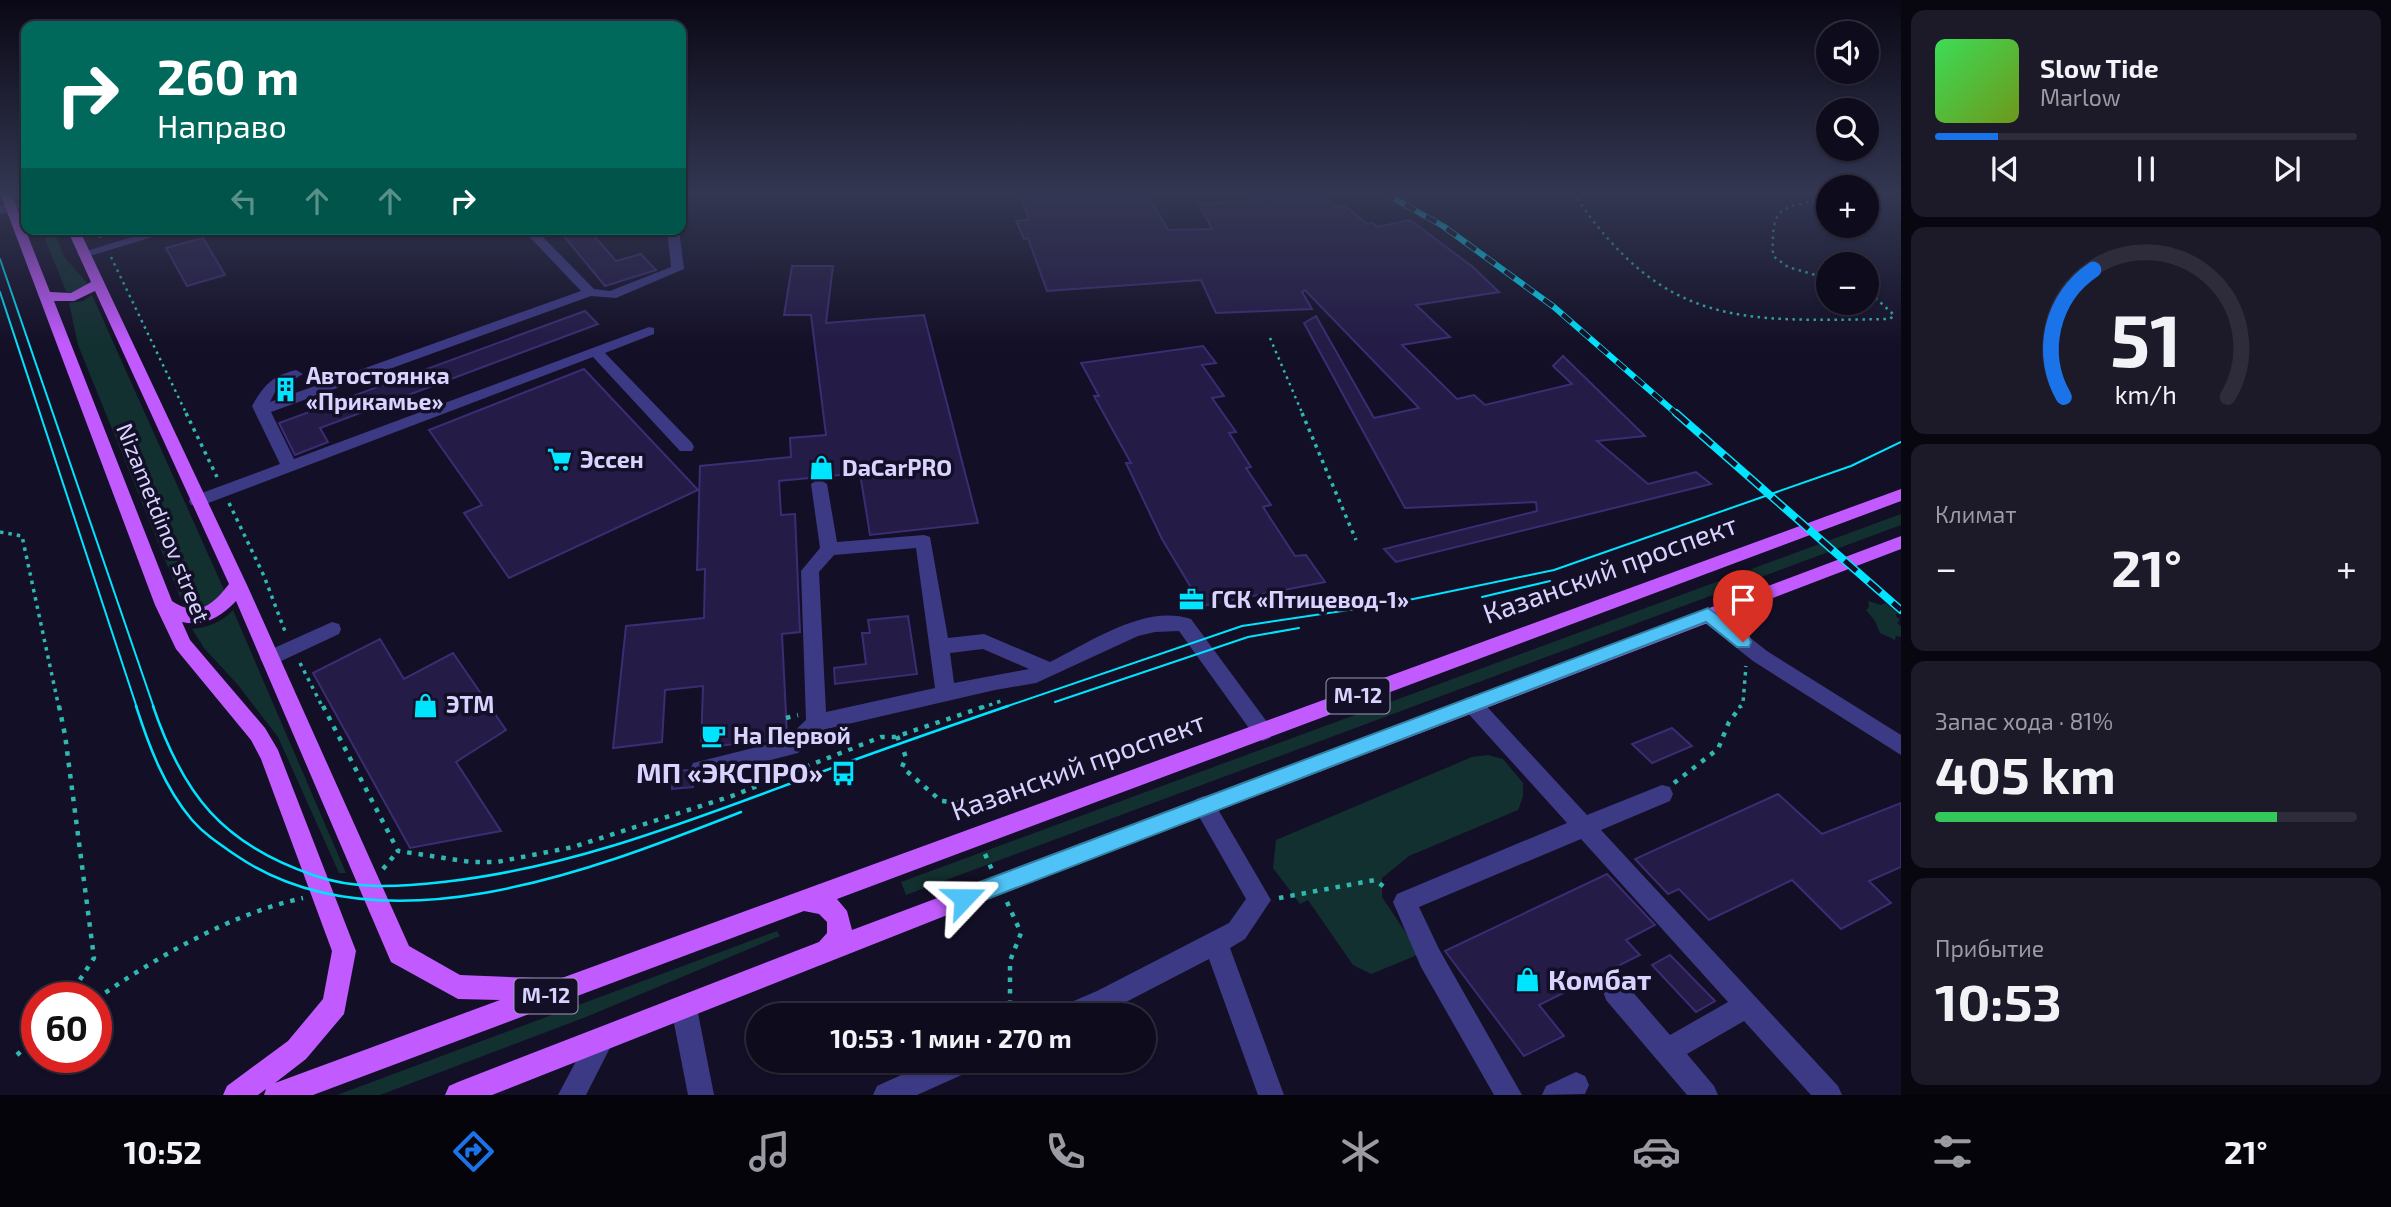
<!DOCTYPE html>
<html lang="ru">
<head>
<meta charset="utf-8">
<style>
  :root { --surface:#0e0b1c; --page:#1c1929; --text:#f1f3f6; --muted:#9b9ba3; --line:#2e2b3b; --accent:#1a73e8 }
  body { margin:0; font-family:"Exo 2",sans-serif; background:var(--page); color:var(--text); height:100vh; display:flex; flex-direction:column; font-size:26px; white-space:nowrap }
  * { box-sizing:border-box; margin:0 }
  p { font-size:23px; color:var(--muted) }
  .icon { flex:none; width:38px; height:38px; fill:none; stroke:currentColor; stroke-width:2; stroke-linecap:round; stroke-linejoin:round }
  .map { position:relative; flex:1; overflow:hidden }
  .side { display:flex; flex-direction:column; gap:10px; padding:10px; background:#08060f; width:490px }
  .side>* { flex:none }
  .hud { position:absolute; left:21px; top:21px; width:665px; height:214px; border-radius:14px; box-shadow:0 2px 5px #0004,0 0 0 2px var(--line); background:#00695c; color:#fff; overflow:hidden }
  .fabs { position:absolute; left:1816px; top:21px; display:grid; gap:14px }
  .fabs a { display:grid; place-items:center; width:63px; height:63px; border-radius:50%; background:var(--surface); box-shadow:0 2px 5px #0004,0 0 0 2px var(--line); font-size:35px }
  .speed { position:absolute; left:21px; top:982px; display:flex; gap:14px; font-size:35px; font-weight:700; text-align:center }
  .speed>* { display:grid; place-content:center; width:91px; height:91px; border-radius:50%; background:var(--surface); box-shadow:0 2px 5px #0004,0 0 0 2px var(--line); line-height:1 }
  .speed .limit { border:10px solid #d22; background:#fff; color:#111 }
  .pin { position:absolute; display:grid; place-items:center; width:60px; height:60px; color:#fff; margin:-72px -30px; border-radius:50% 50% 50% 0; rotate:-45deg; box-shadow:0 0 7px #0007 }
  .pin .icon { rotate:45deg }
  .me { position:absolute; width:77px; margin:-38px; rotate:67deg; stroke-linejoin:round; filter:drop-shadow(0 0 5px #0008) }
  .turn { display:flex; align-items:center; gap:24px; height:147px; padding:0 21px; font-size:32px }
  .turn .icon { width:91px; height:91px; stroke-width:2.5 }
  .turn b { display:block; font-size:49px; line-height:60px }
  .lanes { display:flex; align-items:center; height:66px; padding:0 21px; background:#0003; justify-content:center; gap:35px; direction:ltr }
  .lanes .off { opacity:.35 }
  .big { font-size:52px; font-weight:700; line-height:1.1 }
  .side .card { flex:1; display:flex; flex-direction:column; justify-content:center; gap:10px; min-width:0; padding:0 24px; border-radius:14px; background:var(--page) }
  .side .dial { align-items:center; gap:0 }
  .dial svg { height:182px; overflow:visible; fill:none; stroke:var(--line); stroke-width:7; stroke-linecap:round; text-anchor:middle }
  .dial text { fill:var(--text); stroke:none }
  .song { display:flex; align-items:center; gap:21px }
  .cover { width:84px; height:84px; border-radius:10px; background:linear-gradient(135deg,hsl(130 70% 55%),hsl(80 70% 35%)) }
  .played { height:7px; border-radius:4px; background:linear-gradient(90deg,var(--accent) 15%,var(--line) 15%) }
  .keys { display:flex; justify-content:space-around; direction:ltr }
  .heat { display:flex; justify-content:space-between; align-items:center; font-size:38px; direction:ltr }
  .charge { height:10px; border-radius:5px; background:linear-gradient(90deg,#34c759 81%,var(--line) 0) }
  .trip { position:absolute; left:746px; top:1003px; width:410px; height:70px; border-radius:35px; background:var(--surface); box-shadow:0 2px 5px #0004,0 0 0 2px var(--line); font-weight:700; line-height:70px; text-align:center }
  .dock { display:flex; height:112px; justify-content:space-around; align-items:center; background:#06040b; color:var(--muted) }
  .dock .icon { width:49px; height:49px }
  .dock .selected { color:var(--accent) }
  .dock b { font-size:32px; color:var(--text) }
  main { display:flex; flex:1; min-height:0 }
  .map>svg:first-child { display:block }
  .green { fill:#12302f }
  .building { fill:#241b47; stroke:#3b2d73; stroke-width:2 }
  .lines { fill:none; stroke-linecap:round; stroke-linejoin:round }
  .path-far2 { stroke:#2fb8b0; stroke-width:2.5; stroke-dasharray:2.5 4.5; stroke-linecap:butt }
  .path-far1 { stroke:#2fb8b0; stroke-width:3.5; stroke-dasharray:3.5 5; stroke-linecap:butt }
  .path { stroke:#2fb8b0; stroke-width:4.5; stroke-dasharray:4.5 7; stroke-linecap:butt }
  .minor { fill:#3d3a85; fill-rule:evenodd }
  .major { fill:#c25bff; fill-rule:evenodd }
  .tram-far1 { stroke:#00e5ff; stroke-width:2 }
  .tram { stroke:#00e5ff; stroke-width:2.5 }
  .rail-far1-casing { stroke:#00e5ff; stroke-width:6 }
  .rail-casing { stroke:#00e5ff; stroke-width:8 }
  .rail-far1 { stroke:#130f26; stroke-width:4.5; stroke-dasharray:12; stroke-linecap:butt }
  .rail { stroke:#130f26; stroke-width:5; stroke-dasharray:16; stroke-linecap:butt }
  .route { fill:#4fc3f7; stroke:#337fa1; stroke-width:2 }
  .labels { text-anchor:middle; stroke-width:7; stroke-linejoin:round; paint-order:stroke }
  .shield { fill:#130f26; stroke:#9e99be; stroke-width:2 }
  .shield-label { font-size:21px; font-weight:bold; fill:#d9d4ff }
  .poi-label { font-size:23px; font-weight:bold; fill:#d9d4ff; stroke:#130f26; text-anchor:start }
  .street-label { font-size:23px; fill:#d9d4ff; stroke:#130f26 }
  .near-street-label { font-size:28px; fill:#d9d4ff; stroke:#130f26 }
  .near-poi-label { font-size:28px; font-weight:bold; fill:#d9d4ff; stroke:#130f26; text-anchor:end }
</style>
</head>
<body>
<main>
<div class="map">
<svg width="1901" height="1095" viewBox="0 0 1901 1095">
  <rect width="100%" height="100%" fill="#130f26"/>
  <g class="green">
    <path d="M41 229H53L65 258 89 285 72 293 66 291Z"/>
    <path d="M92 295 225 592C213 603 202 612 185 609L78 345 69 303 83 301Z"/>
    <path d="M1901 514V525L906 895 901 882Z"/>
    <path d="M1868 601 1881 605 1885 603 1897 612 1896 616 1900 620 1897 623 1901 626V637L1896 636 1895 640 1880 633 1875 621 1866 610 1869 607Z"/>
    <path d="M233 610 346 873H339L278 737 238 685 204 648 192 629C209 627 222 622 233 610Z"/>
    <path d="M1488 755 1503 759 1523 783V797L1518 810 1409 856 1382 878V897L1420 954 1371 974 1353 965 1308 900 1300 904 1273 868 1276 840 1472 757Z"/>
    <path d="M777 931 780 936 586 1017 380 1095H337Z"/>
  </g>
  <g class="building">
    <path d="M1099 193H1147L1168 230 1212 229 1199 204 1236 202 1289 193H1318L1337 207 1345 206 1367 224 1373 223 1377 227 1410 220 1473 267 1499 292 1416 305 1450 337 1402 345 1457 399 1474 395 1485 405 1572 384 1553 366 1563 356 1645 436 1597 441 1648 484 1696 472 1711 484 1396 562 1384 549 1537 511 1536 502 1405 508 1304 323 1316 316 1374 418 1419 408 1305 290 1302 292 1312 309 1216 313 1201 280 1047 291 1028 238 1024 239 1016 221 1029 220 1021 197Z"/>
    <path d="M558 229H588L616 261 641 254 656 270 605 286Z"/>
    <path d="M203 238 225 275 187 286 166 248Z"/>
    <path d="M792 266H833L826 323 924 315 978 523 870 535 860 473 779 481 781 515 795 514 800 632 782 634 787 735 780 739 701 748 703 686 665 690 662 742 613 748 626 626 704 618 705 569 697 570 700 466 791 457 790 438 826 435 811 315H784Z"/>
    <path d="M585 311 598 324 320 428 328 442 295 455 279 423Z"/>
    <path d="M1203 346 1216 363 1202 365 1224 396 1212 398 1236 432 1229 433 1251 467 1246 468 1271 505 1263 507 1295 556 1306 555 1325 582 1202 606 1162 539 1126 463H1131L1094 396H1099L1081 363Z"/>
    <path d="M584 369 698 490 509 578 464 513 482 505 429 430Z"/>
    <path d="M908 616 917 674 835 684 834 668 866 664 862 633H870L868 620Z"/>
    <path d="M380 639 404 679 453 653 506 730 456 762 501 831 410 848 313 673Z"/>
    <path d="M1672 728 1692 746 1652 763 1632 744Z"/>
    <path d="M688 770 693 778V787L672 789 673 771Z"/>
    <path d="M1778 794 1822 834 1901 803V867L1869 881 1891 903 1841 929 1792 880 1709 920 1679 889 1668 894 1635 859Z"/>
    <path d="M1607 874 1655 925 1626 940 1640 955 1539 1005 1564 1036 1524 1056 1445 951Z"/>
    <path d="M1670 955 1715 1001 1696 1012 1652 965Z"/>
  </g>
  <g class="lines">
    <g class="path-far2">
      <path d="M1573 193C1665 329 1741 321 1890 319L1894 315 1867 290"/>
      <path d="M1829 198C1781 209 1771 202 1773 256L1788 267 1829 279"/>
      <path d="M97 229 101 238"/>
      <path d="M111 257 187 415"/>
      <path d="M1270 338 1303 415"/>
    </g>
    <g class="path-far1">
      <path d="M186 413 217 477"/>
      <path d="M1302 413 1356 540"/>
      <path d="M229 503 264 576 286 634"/>
      <path d="M0 532 22 536 59 708"/>
      <path d="M300 663 323 708"/>
      <path d="M981 708 1004 700"/>
      <path d="M1739 708 1743 703 1746 666"/>
    </g>
    <g class="path">
      <path d="M59 706 65 735 94 958 68 998"/>
      <path d="M323 706 398 851 471 862H497L573 847 732 796 881 737H895L986 706"/>
      <path d="M786 718 798 715"/>
      <path d="M897 736 900 743"/>
      <path d="M904 752 906 758 902 767 941 801 961 803 969 819"/>
      <path d="M1674 783 1718 749 1729 722 1741 706"/>
      <path d="M985 854 992 870"/>
      <path d="M383 869 398 851"/>
      <path d="M1279 898 1375 880 1388 890"/>
      <path d="M1007 902 1021 933 1010 961V1015"/>
      <path d="M96 999C157 957 230 914 303 898"/>
      <path d="M17 1055 37 1036"/>
    </g>
    <g class="minor">
      <path d="M26 200V207L0 214V206Z"/>
      <path d="M158 229H179L83 258 77 254Z"/>
      <path d="M522 229H535L594 289 610 291 671 267 667 229H679L684 269 616 298 591 296 271 412 294 459 649 327 654 328V334L605 353 692 443 694 447 692 451H680L593 357 203 505H191L189 501 191 497 280 464 252 406C264 385 272 376 296 370L303 374 276 390 270 402 581 291Z"/>
      <path d="M819 479 827 484 837 542 924 535 930 537 948 638 984 634 1050 662C1091 642 1144 604 1191 619L1270 726 1273 732 1270 738 1263 741 1256 738 1179 631 1155 632 1138 636 1036 683 995 690 822 730 798 753 701 778 693 775 690 769 693 763 785 740 806 720 801 571 820 548 811 484ZM916 548 935 688 826 712 819 572 834 555ZM983 649 1029 669 954 683 950 653Z"/>
      <path d="M1708 608 1715 610 1767 651 1901 735V755L1753 661 1701 620 1699 615 1701 610Z"/>
      <path d="M332 622 339 624 341 629 339 634 277 663 270 666 263 663 260 658 263 653Z"/>
      <path d="M1472 696 1479 698 1587 815 1662 785 1670 787 1673 794 1670 801 1601 830 1838 1086 1842 1095H1811L1744 1021 1687 1054 1714 1086 1718 1095H1687L1606 1000 1603 991 1606 982 1615 979 1624 982 1670 1035 1728 1002 1581 839 1419 907 1439 949 1522 1095H1494L1421 967 1393 902 1397 894 1567 823 1465 710 1462 704 1465 698Z"/>
      <path d="M1204 796 1212 799 1271 900 1245 939 1230 948 1284 1095H1258L1209 959 1101 1015H1058L1062 1006 1097 991 1229 923 1246 899 1193 806 1196 799Z"/>
      <path d="M684 995 693 999 697 1008 714 1095H688L671 1008 675 999Z"/>
      <path d="M601 1027 610 1031 614 1040 586 1095H558L592 1031Z"/>
      <path d="M934 1060H979L975 1069 917 1095H873L877 1086Z"/>
      <path d="M1576 1072 1585 1076 1589 1085 1585 1094 1542 1095 1546 1086Z"/>
    </g>
    <path class="major" d="M0 193H11L50 292 71 293 91 282 67 229H79L247 585 409 946 460 975 559 979 1901 489V501L837 899 847 911 852 930 1901 536V549L1003 893 492 1095H445L449 1086 458 1082 819 942 827 933V922L819 914 804 911 313 1095H264L266 1089 258 1095H223L227 1086 288 1041 323 999 332 951 261 759 251 740 176 649 155 605ZM95 291 229 584C212 606 197 618 172 601L54 301H74ZM236 601 391 962 458 999 500 1000 275 1083 306 1059 344 1014 356 951 278 750 265 728 190 640 182 622C204 627 221 617 236 601Z"/>
    <g class="tram-far1">
      <path d="M0 259 154 708"/>
      <path d="M0 292 137 708"/>
      <path d="M1482 597 1550 581"/>
      <path d="M1055 702 1248 637 1299 628"/>
      <path d="M1002 708 1242 626 1389 604 1554 570 1851 466 1901 442"/>
    </g>
    <g class="tram">
      <path d="M136 706C149 746 164 787 192 820 205 835 221 845 237 856 382 954 595 869 741 812"/>
      <path d="M153 706C183 794 222 844 313 875 354 890 400 887 443 882 571 868 689 821 808 777 874 752 941 729 1008 706"/>
    </g>
    <defs>
      <path id="rail-far1" d="M1384 193 1443 226 1554 307 1678 415"/>
      <path id="rail" d="M1676 413 1901 610"/>
    </defs>
    <use href="#rail-far1" class="rail-far1-casing"/>
    <use href="#rail" class="rail-casing"/>
    <use href="#rail-far1" class="rail-far1"/>
    <use href="#rail" class="rail"/>
  </g>
  <linearGradient id="sky" x2="0" y2="1"><stop stop-color="#0a0815"/><stop offset="0.56" stop-color="#333752"/><stop offset="1" stop-color="#333752" stop-opacity="0"/></linearGradient>
  <rect width="1901" height="346" fill="url(#sky)"/>
  <path class="route" d="M1708 608 1749 637 1751 642 1749 647H1737L1706 622 964 908 956 905 953 898 956 891 964 888Z"/>
  <defs>
    <symbol id="building-bare" viewBox="-9 -9 18 18"><path d="M-4-6H4V6H1V3H-1V6H-4ZM-2.5-4.3h1.7v1.8h-1.7ZM.8-4.3h1.7v1.8H.8ZM-2.5-1h1.7V.8h-1.7ZM.8-1h1.7V.8H.8Z" fill="#00e5ff" stroke="#130f26" stroke-width="2.5" paint-order="stroke"/></symbol>
    <symbol id="supermarket-bare" viewBox="-9 -9 18 18"><path d="M-6-5.5h2.5l.6 2H6L4.5 2H-2.5L-4.4-4H-6ZM-1.5 3.2a1.3 1.3 0 1 0 .1 0ZM3 3.2a1.3 1.3 0 1 0 .1 0Z" fill="#00e5ff" stroke="#130f26" stroke-width="2.5" paint-order="stroke"/></symbol>
    <symbol id="shop-bare" viewBox="-9 -9 18 18"><path d="M-5-2.5h2.3a2.7 3.5 0 0 1 5.4 0H5L5.5 6h-11ZM-1.5-2.5h3a1.5 2.3 0 0 0-3 0Z" fill="#00e5ff" stroke="#130f26" stroke-width="2.5" paint-order="stroke"/></symbol>
    <symbol id="office-bare" viewBox="-9 -9 18 18"><path d="M-6-3h4V-5.5h4V-3h4V5H-6ZM-1-4.5V-3h2v-1.5ZM-6 0V1H6V0Z" fill="#00e5ff" stroke="#130f26" stroke-width="2.5" paint-order="stroke"/></symbol>
    <symbol id="cafe-bare" viewBox="-9 -9 18 18"><path d="M-5.5-4.5H6V0H3Q3 3.5 0 3.5H-2.5Q-5.5 3.5-5.5 0ZM3-3.2v2h1.7v-2ZM-6 4.5H4V6H-6Z" fill="#00e5ff" stroke="#130f26" stroke-width="2.5" paint-order="stroke"/></symbol>
    <symbol id="bus-bare" viewBox="-9 -9 18 18"><path d="M-5-6H5V4H4V6H2V4H-2V6H-4V4H-5ZM-3.5-4V0h7V-4ZM-3.5 1.2v1.5H-2V1.2ZM2 1.2v1.5H3.5V1.2Z" fill="#00e5ff" stroke="#130f26" stroke-width="2.5" paint-order="stroke"/></symbol>
  </defs>
  <g fill-rule="evenodd">
    <use href="#building-bare" x="268" y="372" width="35" height="35"/>
    <use href="#supermarket-bare" x="542" y="442" width="35" height="35"/>
    <use href="#shop-bare" x="804" y="450" width="35" height="35"/>
    <use href="#office-bare" x="1174" y="582" width="35" height="35"/>
    <use href="#shop-bare" x="408" y="688" width="35" height="35"/>
    <use href="#cafe-bare" x="696" y="718" width="35" height="35"/>
    <use href="#bus-bare" x="826" y="756" width="35" height="35"/>
    <use href="#shop-bare" x="1510" y="962" width="35" height="35"/>
  </g>
  <g class="labels">
    <g class="shield">
      <rect x="1326.5" y="678.5" width="63" height="35" rx="5"/>
      <rect x="514.5" y="978.5" width="63" height="35" rx="5"/>
    </g>
    <g class="shield-label">
      <text x="1358" y="703">М-12</text>
      <text x="546" y="1003">М-12</text>
    </g>
    <g class="poi-label">
      <text x="306" y="384">Автостоянка<tspan x="306" dy="26">«Прикамье»</tspan></text>
      <text x="580" y="468">Эссен</text>
      <text x="842" y="476">DaCarPRO</text>
      <text x="1211" y="608">ГСК «Птицевод-1»</text>
      <text x="446" y="713">ЭТМ</text>
      <text x="733" y="744">На Первой</text>
    </g>
    <g class="street-label">
      <text transform="translate(163 523) rotate(68)" y="8">Nizametdinov street</text>
    </g>
    <g class="near-street-label">
      <text transform="translate(1610 569) rotate(-20)" y="10">Казанский проспект</text>
      <text transform="translate(1078 766) rotate(-20)" y="10">Казанский проспект</text>
    </g>
    <g class="near-poi-label">
      <text x="823" y="783">МП «ЭКСПРО»</text>
      <text x="1548" y="990" text-anchor="start">Комбат</text>
    </g>
  </g>
</svg>
<div class="fabs">
<a><svg class="icon" aria-label="sound" viewBox="0 0 24 24"><path d="M4 9h4l5-4v14l-5-4H4zM17 9q2 3 0 6"/></svg></a>
<a><svg class="icon" aria-label="search" viewBox="0 0 24 24"><circle cx="10" cy="10" r="6"/><path d="M15 15l6 6"/></svg></a>
<a>+</a>
<a>−</a>
</div>
<div class="speed"><div class="limit">60</div></div>
<div class="pin" style="left:1743px;top:642px;background:#d93025"><svg class="icon" aria-label="arrive" viewBox="0 0 24 24"><path d="M6 21V4h12l-3 4 3 4H6"/></svg></div>
<svg class="me" style="left:964px;top:898px" viewBox="-20 -20 40 40"><path d="M0-17L14 15 0 8-14 15z" fill="#4fc3f7" stroke="#fff" stroke-width="4"/></svg>
<div class="trip">10:53 · 1 мин · 270 m</div>
<div class="hud">
<div class="turn"><svg class="icon" aria-label="right" viewBox="0 0 24 24"><path d="M7 20v-9h11M14 6l5 5-5 5"/></svg><div><b>260 m</b>Направо</div></div>
<div class="lanes"><svg class="icon off" aria-label="left" viewBox="0 0 24 24"><path d="M17 20v-9H6M10 6l-5 5 5 5"/></svg><svg class="icon off" aria-label="ahead" viewBox="0 0 24 24"><path d="M12 20V5M6 11l6-6 6 6"/></svg><svg class="icon off" aria-label="ahead" viewBox="0 0 24 24"><path d="M12 20V5M6 11l6-6 6 6"/></svg><svg class="icon" aria-label="right" viewBox="0 0 24 24"><path d="M7 20v-9h11M14 6l5 5-5 5"/></svg></div>
</div>
</div>
<section class="side">
<div class="card">
<div class="song"><i class="cover"></i><div><b>Slow Tide</b><p>Marlow</p></div></div>
<div class="played"></div>
<div class="keys"><svg class="icon" aria-label="previous" viewBox="0 0 24 24"><path d="M18 5L8 12l10 7zM5 5v14"/></svg><svg class="icon" aria-label="pause" viewBox="0 0 24 24"><path d="M8 5v14M16 5v14"/></svg><svg class="icon" aria-label="next" viewBox="0 0 24 24"><path d="M6 5l10 7-10 7zM19 5v14"/></svg></div>
</div>
<div class="card dial"><svg viewBox="0 0 100 80">
<path d="M14 69A42 42 0 1 1 86 69"/>
<path d="M14 69A42 42 0 0 1 27 13" stroke="#1a73e8"/>
<text x="50" y="56" font-size="32" font-weight="700">51</text>
<text x="50" y="72" font-size="11">km/h</text>
</svg></div>
<div class="card"><p>Климат</p>
<div class="heat"><a>−</a><b class="big">21°</b><a>+</a></div>
</div>
<div class="card"><p>Запас хода · 81%</p><b class="big">405 km</b><div class="charge"></div></div>
<div class="card"><p>Прибытие</p><b class="big">10:53</b></div>
</section>
</main>
<nav class="dock">
<b>10:52</b>
<svg class="icon selected" aria-label="directions" viewBox="0 0 24 24"><path d="M12 3l9 9-9 9-9-9zM9 14v-3h6M13 9l2 2-2 2"/></svg>
<svg class="icon" aria-label="music" viewBox="0 0 24 24"><path d="M9 18V5l10-2v13"/><circle cx="6" cy="18" r="3"/><circle cx="16" cy="16" r="3"/></svg>
<svg class="icon" aria-label="phone" viewBox="0 0 24 24"><path d="M5 4h4l2 5-3 2q2 4 5 5l2-3 5 2v4C11 20 4 13 5 4z"/></svg>
<svg class="icon" aria-label="climate" viewBox="0 0 24 24"><path d="M12 3v18M4 7l16 10M4 17L20 7"/></svg>
<svg class="icon" aria-label="car" viewBox="0 0 24 24"><path d="M5 17H2v-5l4-1 3-4h7l3 4 3 1v5h-3M9 17h6M6 11h13"/><circle cx="7" cy="17" r="2"/><circle cx="17" cy="17" r="2"/></svg>
<svg class="icon" aria-label="filters" viewBox="0 0 24 24"><path d="M4 7h16M4 17h16"/><circle cx="9" cy="7" r="2"/><circle cx="15" cy="17" r="2"/></svg>
<b>21°</b>
</nav>
</body>
</html>
